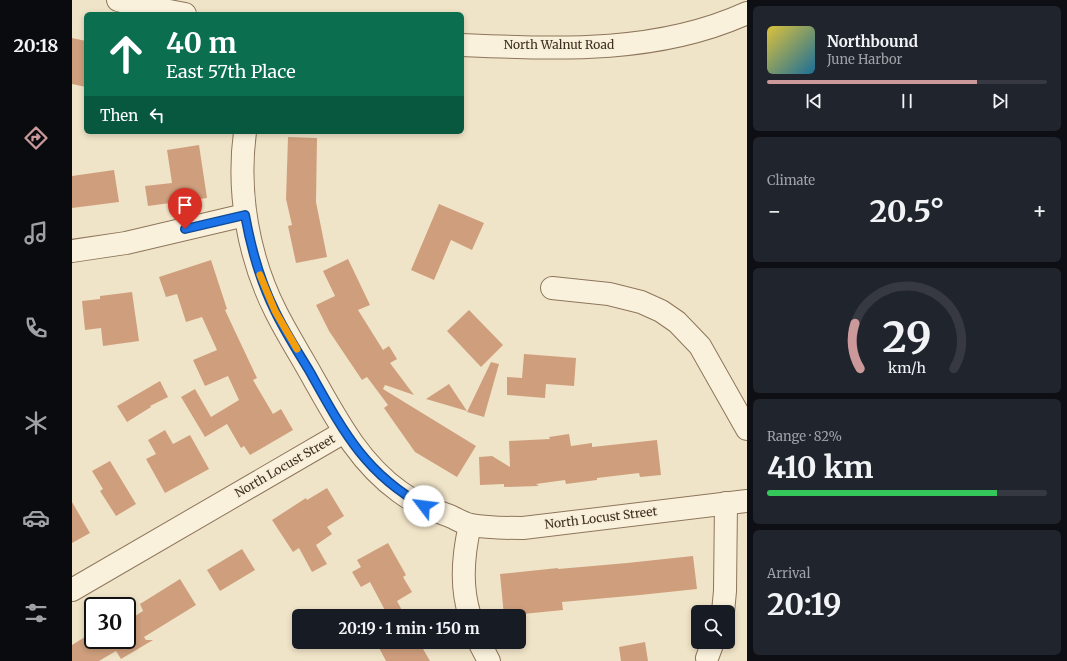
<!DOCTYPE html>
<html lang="en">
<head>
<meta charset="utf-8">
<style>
  :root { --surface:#171b24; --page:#20242c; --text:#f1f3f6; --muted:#9ea1a6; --line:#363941; --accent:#cc999b }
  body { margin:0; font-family:Merriweather,serif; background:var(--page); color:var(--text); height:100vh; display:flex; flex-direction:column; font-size:15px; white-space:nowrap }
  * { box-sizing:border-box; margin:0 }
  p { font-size:13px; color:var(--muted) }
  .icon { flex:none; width:22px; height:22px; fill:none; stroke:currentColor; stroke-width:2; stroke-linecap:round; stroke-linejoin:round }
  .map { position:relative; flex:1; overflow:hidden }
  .drawer { display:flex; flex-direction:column; gap:6px; padding:6px; background:#0d0f14; width:320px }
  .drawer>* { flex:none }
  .guide { position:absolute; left:12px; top:12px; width:380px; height:122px; border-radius:6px; box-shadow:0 2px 6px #0003; background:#0b6e4f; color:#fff; overflow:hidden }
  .controls { position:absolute; left:619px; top:605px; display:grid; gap:8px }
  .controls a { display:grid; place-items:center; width:44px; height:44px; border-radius:6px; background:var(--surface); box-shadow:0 2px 6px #0003; font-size:20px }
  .speed { position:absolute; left:12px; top:597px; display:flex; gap:8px; font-size:20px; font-weight:700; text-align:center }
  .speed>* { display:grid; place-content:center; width:52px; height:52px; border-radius:50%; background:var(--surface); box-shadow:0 2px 6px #0003; line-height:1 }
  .speed .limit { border:2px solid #111; border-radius:6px; background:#fff; color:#111 }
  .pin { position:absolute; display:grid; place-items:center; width:34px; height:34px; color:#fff; margin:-41px -17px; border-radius:50% 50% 50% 0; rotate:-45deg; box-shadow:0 0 4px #0007 }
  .pin .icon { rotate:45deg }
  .me { position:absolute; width:44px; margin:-22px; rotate:300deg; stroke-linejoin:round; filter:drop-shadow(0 0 3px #0008) }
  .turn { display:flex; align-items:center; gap:14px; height:84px; padding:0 16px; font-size:18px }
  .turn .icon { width:52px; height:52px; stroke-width:2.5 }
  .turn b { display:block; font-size:28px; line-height:34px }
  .then { display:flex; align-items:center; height:38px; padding:0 16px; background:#0003; gap:8px; font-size:15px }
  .big { font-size:30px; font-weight:700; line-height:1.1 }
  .drawer .card { flex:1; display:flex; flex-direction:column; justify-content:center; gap:6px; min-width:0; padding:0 14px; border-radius:6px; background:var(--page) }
  .drawer .dial { align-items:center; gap:0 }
  .dial svg { height:104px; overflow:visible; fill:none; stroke:var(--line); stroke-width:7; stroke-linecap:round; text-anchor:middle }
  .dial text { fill:var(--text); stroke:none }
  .song { display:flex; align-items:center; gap:12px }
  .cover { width:48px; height:48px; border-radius:6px; background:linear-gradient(135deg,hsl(50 70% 55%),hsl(200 70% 35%)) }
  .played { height:4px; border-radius:2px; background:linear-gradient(90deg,var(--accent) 75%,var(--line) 75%) }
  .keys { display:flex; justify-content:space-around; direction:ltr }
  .heat { display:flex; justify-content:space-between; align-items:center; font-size:22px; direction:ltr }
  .charge { height:6px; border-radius:3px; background:linear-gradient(90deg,#34c759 82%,var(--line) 0) }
  .trip { position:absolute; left:220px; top:609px; width:234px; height:40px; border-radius:6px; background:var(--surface); box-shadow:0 2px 6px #0003; font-weight:700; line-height:40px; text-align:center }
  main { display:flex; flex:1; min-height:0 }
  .menu { display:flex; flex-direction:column; width:72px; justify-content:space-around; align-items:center; background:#090b0e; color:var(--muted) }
  .menu .icon { width:28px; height:28px }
  .menu .active { color:var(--accent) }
  .menu b { font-size:18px; color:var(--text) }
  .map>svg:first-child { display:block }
  .building { fill:#cf9f7d }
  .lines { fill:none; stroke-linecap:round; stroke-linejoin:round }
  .minor-casing { stroke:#8d765c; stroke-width:24 }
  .minor { stroke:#faf1dc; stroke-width:22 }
  .route-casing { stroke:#114b97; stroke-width:10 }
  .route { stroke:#1a73e8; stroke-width:7 }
  .slow { stroke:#f59e0b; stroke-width:7 }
  .labels { text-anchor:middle; stroke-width:3.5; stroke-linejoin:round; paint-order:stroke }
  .street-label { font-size:12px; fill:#3d2e20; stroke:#f7eed8 }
</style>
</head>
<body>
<main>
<nav class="menu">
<b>20:18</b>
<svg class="icon active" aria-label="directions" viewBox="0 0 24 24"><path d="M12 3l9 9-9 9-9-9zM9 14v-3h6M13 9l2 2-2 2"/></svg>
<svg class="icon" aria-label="music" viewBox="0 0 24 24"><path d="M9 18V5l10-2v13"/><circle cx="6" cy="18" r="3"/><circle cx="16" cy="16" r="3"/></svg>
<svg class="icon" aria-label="phone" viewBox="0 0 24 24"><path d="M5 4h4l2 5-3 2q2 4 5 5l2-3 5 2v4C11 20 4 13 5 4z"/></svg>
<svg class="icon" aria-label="climate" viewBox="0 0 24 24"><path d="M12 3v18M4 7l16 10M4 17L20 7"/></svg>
<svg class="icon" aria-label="car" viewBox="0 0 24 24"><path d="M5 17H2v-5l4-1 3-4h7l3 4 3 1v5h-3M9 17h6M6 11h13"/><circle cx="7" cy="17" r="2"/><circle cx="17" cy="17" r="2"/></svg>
<svg class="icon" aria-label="filters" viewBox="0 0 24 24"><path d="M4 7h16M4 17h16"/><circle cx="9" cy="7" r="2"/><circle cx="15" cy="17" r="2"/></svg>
</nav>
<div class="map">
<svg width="675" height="661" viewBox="0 0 675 661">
  <rect width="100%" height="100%" fill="#f0e4c8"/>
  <g class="building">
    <path d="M0 38 14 41V87L0 84Z"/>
    <path d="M216 137 245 138 244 202 255 257 224 263 216 226 220 225 214 199Z"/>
    <path d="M127 145 135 198 76 206 73 186 100 183 95 150Z"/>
    <path d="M42 170 47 202 0 208V176Z"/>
    <path d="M367 204 412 223 400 250 379 240 362 280 339 270Z"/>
    <path d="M276 259 298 305 286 310 311 350 317 346 325 359 318 363 342 395 313 385 311 389 404 446 385 477 343 452 312 408 316 405 295 377 290 380 257 331 244 305 263 296 251 271Z"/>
    <path d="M139 260 155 309 153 310 185 378 181 380 201 414 209 409 221 430 178 455 172 446 169 448 155 424 133 437 109 397 123 389 139 417 167 400 156 376 133 386 121 360 145 350 130 317 114 322 105 294 94 297 87 277Z"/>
    <path d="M60 292 67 341 31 346 29 328 13 330 10 301 28 299V296Z"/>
    <path d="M397 310 431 345 409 367 375 331Z"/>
    <path d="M452 354 504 358 502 386 474 384 473 398 435 395V377L450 378Z"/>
    <path d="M419 362 427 364 412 417 395 412Z"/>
    <path d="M88 381 96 397 78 406 79 407 55 422 45 406Z"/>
    <path d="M377 384 395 411 354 399Z"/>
    <path d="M93 430 101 444 118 435 137 469 93 493 74 459 84 454 76 440Z"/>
    <path d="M497 434 499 446 520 443V447L585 440 589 475 568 477 567 473 525 478V480L494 484 493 480 464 484 467 486 432 487V484L408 485 407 457 420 456 438 467 437 441 478 439 477 437Z"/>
    <path d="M38 461 64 504 44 516 28 491 31 489 20 471Z"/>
    <path d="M255 488 272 516 255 527 260 534 244 545 255 564 240 572 227 548 221 552 200 520 234 498 235 500Z"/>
    <path d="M0 502 18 533 0 543Z"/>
    <path d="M316 543 334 575 331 577 340 592 325 601 333 616H316L298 582 289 587 280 572 289 567 285 560Z"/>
    <path d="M170 549 183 570 148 591 135 570Z"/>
    <path d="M621 556 625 589 568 595 490 602 491 610 432 616 428 574 486 568V569L555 563Z"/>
    <path d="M108 579 124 605 72 637 74 640H81L49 659 44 651 27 661H0V645L21 632V640H55V621L71 611 68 604Z"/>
    <path d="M304 642H347L358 661H314Z"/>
    <path d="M573 642 576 661H549L547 647Z"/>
  </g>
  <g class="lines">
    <defs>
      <g id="minor">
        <path d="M46 0 65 5 113 14"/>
        <path d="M390 45C486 49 585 54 675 13"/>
        <path d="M173 132C165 192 176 257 204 312 216 336 231 359 244 383 267 424 289 464 328 492 344 504 362 510 380 517 386 520 393 524 399 525 416 528 434 528 451 528L675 501"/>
        <path d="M0 251 54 243 173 215"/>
        <path d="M480 288 537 294 569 302 589 311 605 322 628 346 675 429"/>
        <path d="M0 590 272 432"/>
        <path d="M651 612 653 591 654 503"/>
        <path d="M398 616C388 586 391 555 398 525"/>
        <path d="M407 642 417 661"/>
        <path d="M635 658 641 642"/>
      </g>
    </defs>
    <use href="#minor" class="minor-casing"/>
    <use href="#minor" class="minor"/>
  </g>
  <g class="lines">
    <defs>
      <path id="route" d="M113 229 173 215C179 248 188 281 203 311 213 332 226 352 238 372 270 429 292 473 352 506"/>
    </defs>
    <use href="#route" class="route-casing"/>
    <use href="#route" class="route"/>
    <path class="slow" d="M188 275 203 311 225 349"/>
  </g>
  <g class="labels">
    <g class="street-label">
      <text x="487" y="49">North Walnut Road</text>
      <text transform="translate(213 466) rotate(-30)" y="4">North Locust Street</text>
      <text transform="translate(529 518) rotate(-7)" y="4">North Locust Street</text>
    </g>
  </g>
</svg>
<div class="controls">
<a><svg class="icon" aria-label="search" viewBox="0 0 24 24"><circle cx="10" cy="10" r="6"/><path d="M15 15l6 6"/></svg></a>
</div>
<div class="speed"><div class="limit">30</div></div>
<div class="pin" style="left:113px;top:229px;background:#d93025"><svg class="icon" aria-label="arrive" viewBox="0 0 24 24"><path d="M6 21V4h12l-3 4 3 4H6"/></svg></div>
<svg class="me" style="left:352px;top:506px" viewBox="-20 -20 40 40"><circle r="19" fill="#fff"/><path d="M0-13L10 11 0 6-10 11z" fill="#1a73e8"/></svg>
<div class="trip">20:19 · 1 min · 150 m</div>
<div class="guide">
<div class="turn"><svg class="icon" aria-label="ahead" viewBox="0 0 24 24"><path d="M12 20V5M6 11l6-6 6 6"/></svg><div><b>40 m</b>East 57th Place</div></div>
<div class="then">Then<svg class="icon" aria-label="left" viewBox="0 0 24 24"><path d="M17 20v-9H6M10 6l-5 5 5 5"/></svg></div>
</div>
</div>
<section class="drawer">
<div class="card">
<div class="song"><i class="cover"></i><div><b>Northbound</b><p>June Harbor</p></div></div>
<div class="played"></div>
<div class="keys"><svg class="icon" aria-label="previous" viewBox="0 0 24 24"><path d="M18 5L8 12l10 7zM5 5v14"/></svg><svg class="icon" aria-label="pause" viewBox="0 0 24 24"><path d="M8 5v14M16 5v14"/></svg><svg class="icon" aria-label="next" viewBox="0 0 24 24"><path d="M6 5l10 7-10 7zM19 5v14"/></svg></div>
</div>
<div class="card"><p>Climate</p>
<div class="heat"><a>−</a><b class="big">20.5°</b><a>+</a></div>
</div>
<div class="card dial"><svg viewBox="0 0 100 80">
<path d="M14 69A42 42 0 1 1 86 69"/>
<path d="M14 69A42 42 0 0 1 10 34" stroke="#cc999b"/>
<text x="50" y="56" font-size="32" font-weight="700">29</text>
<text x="50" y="72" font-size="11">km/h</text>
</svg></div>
<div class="card"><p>Range · 82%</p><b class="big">410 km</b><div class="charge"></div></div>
<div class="card"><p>Arrival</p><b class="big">20:19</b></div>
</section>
</main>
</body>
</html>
